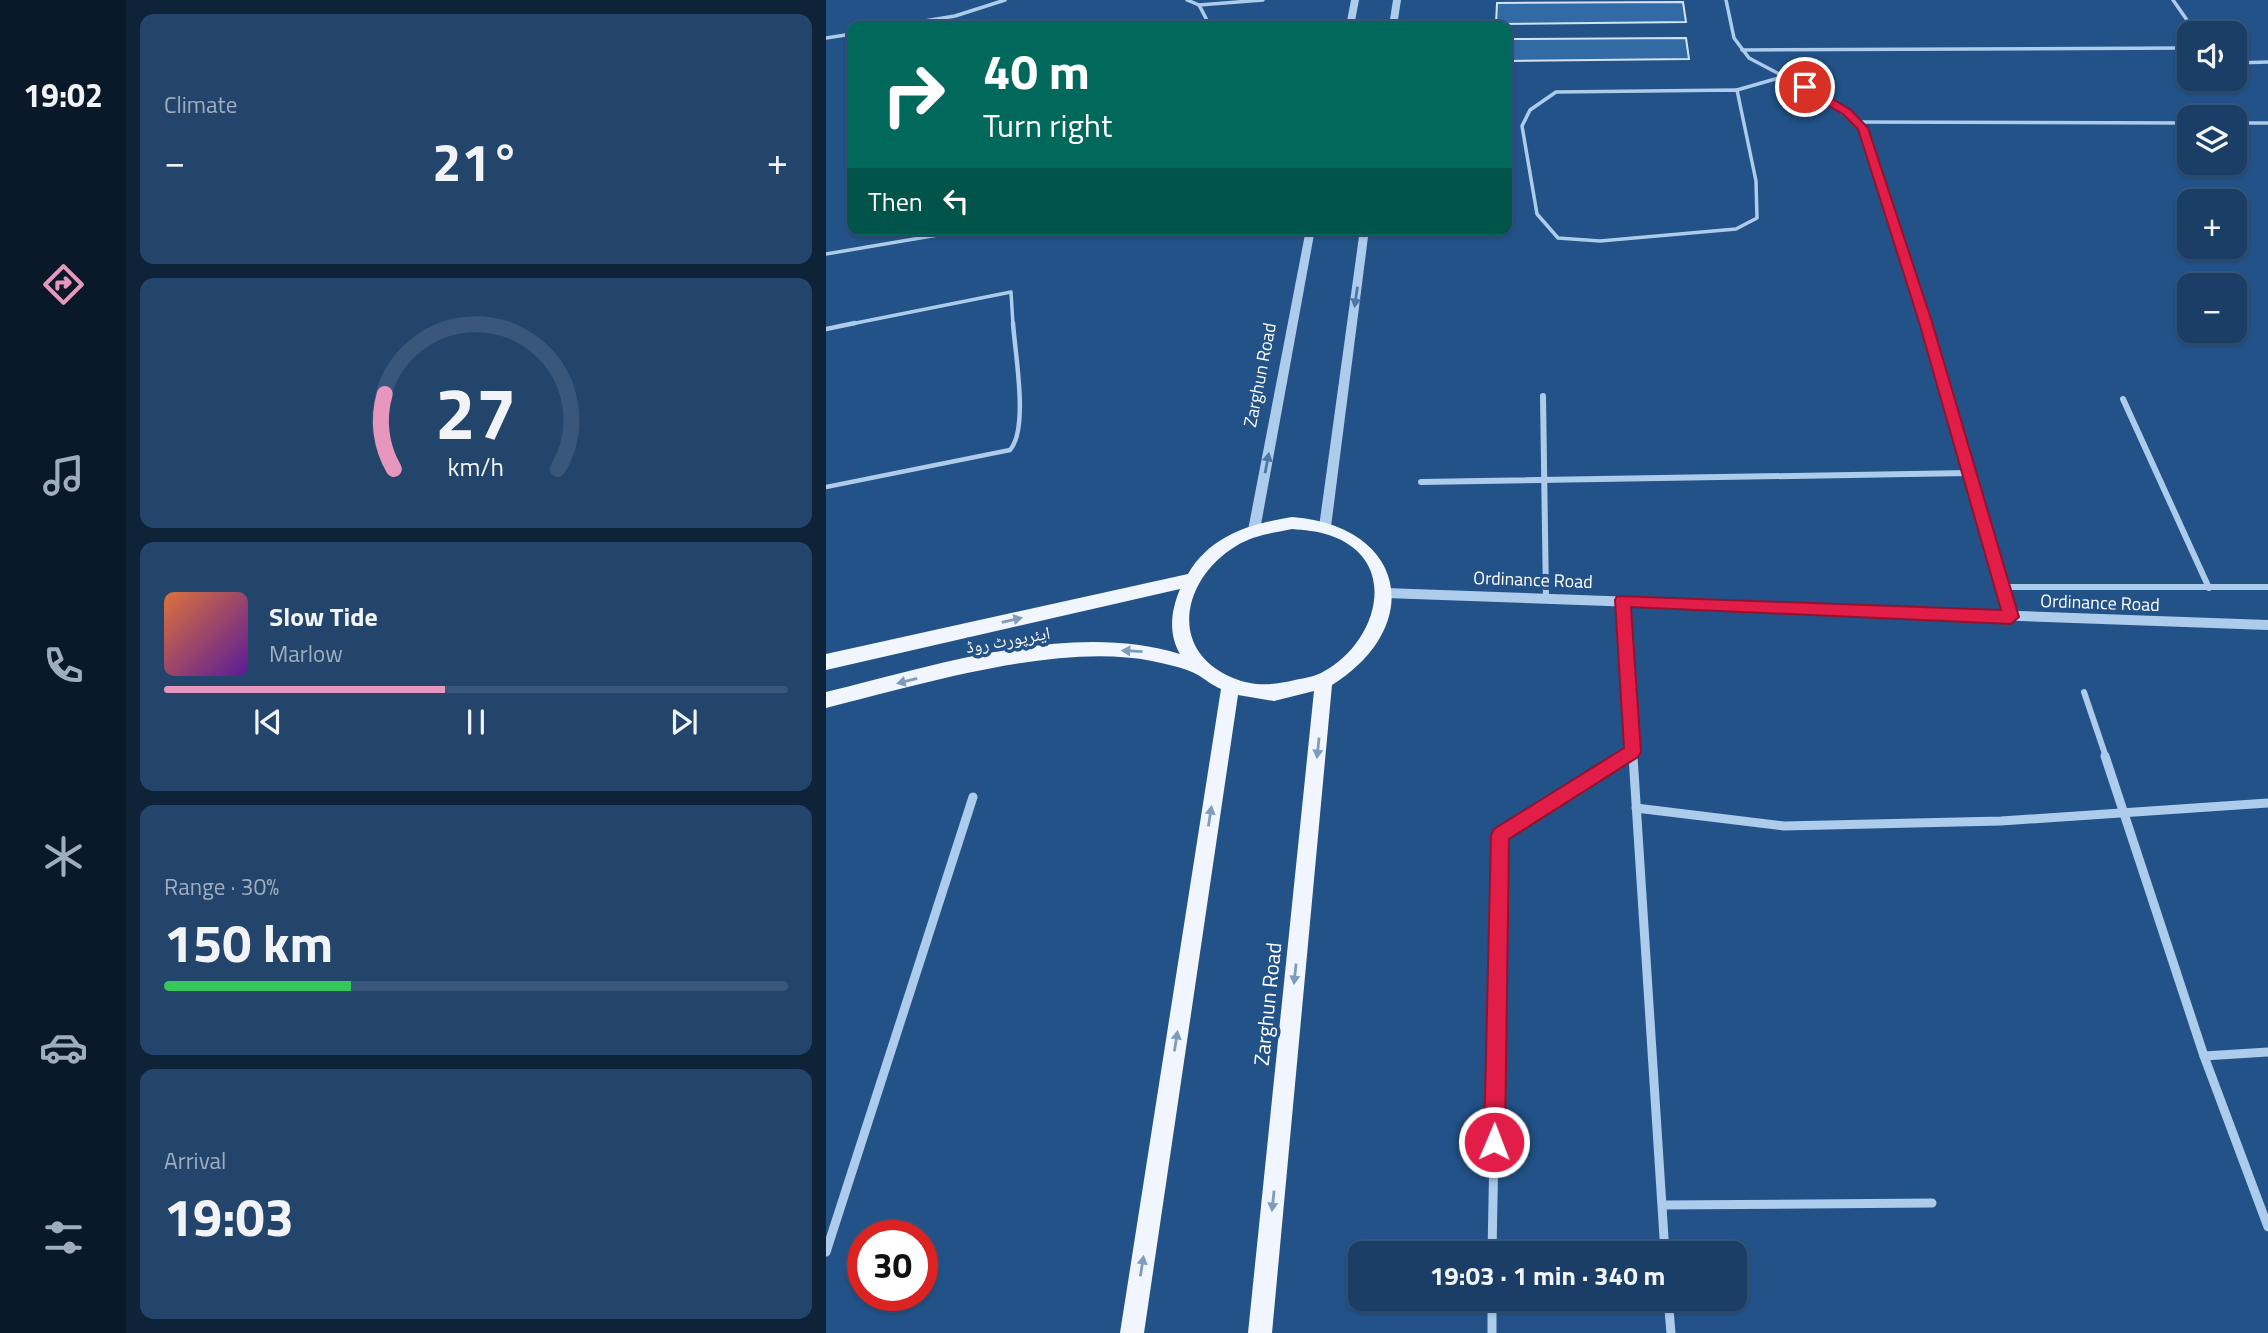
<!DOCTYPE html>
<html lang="en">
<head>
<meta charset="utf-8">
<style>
  :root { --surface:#1a3e66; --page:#23456c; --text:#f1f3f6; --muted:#9faebf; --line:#38577a; --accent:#e797bd }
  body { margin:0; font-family:"Titillium Web","Noto Naskh Arabic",sans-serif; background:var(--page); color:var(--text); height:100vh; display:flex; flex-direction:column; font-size:26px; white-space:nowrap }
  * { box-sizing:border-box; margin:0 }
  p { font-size:23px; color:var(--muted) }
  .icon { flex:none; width:38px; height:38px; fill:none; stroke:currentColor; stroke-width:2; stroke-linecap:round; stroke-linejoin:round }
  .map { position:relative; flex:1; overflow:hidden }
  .panel { display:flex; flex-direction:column; gap:14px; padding:14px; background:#0e2238; width:700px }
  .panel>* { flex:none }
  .banner { position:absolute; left:21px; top:21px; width:665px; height:214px; border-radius:14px; box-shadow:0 2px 5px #0004,0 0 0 2px var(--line); background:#00695c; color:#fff; overflow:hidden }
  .buttons { position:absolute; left:1351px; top:21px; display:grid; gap:14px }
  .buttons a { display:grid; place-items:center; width:70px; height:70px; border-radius:14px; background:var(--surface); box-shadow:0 2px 5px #0004,0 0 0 2px var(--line); font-size:35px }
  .speed { position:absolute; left:21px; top:1220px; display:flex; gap:14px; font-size:35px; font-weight:700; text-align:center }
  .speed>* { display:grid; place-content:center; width:91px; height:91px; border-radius:50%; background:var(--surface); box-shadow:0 2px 5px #0004,0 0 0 2px var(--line); line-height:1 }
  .speed .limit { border:10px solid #d22; background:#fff; color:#111 }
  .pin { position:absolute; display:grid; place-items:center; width:60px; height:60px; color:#fff; margin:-30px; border:4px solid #fff; border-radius:50%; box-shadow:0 2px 7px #0007 }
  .me { position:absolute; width:77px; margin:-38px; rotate:1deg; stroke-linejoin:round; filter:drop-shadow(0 0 5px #0008) }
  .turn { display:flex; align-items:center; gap:24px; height:147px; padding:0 21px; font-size:32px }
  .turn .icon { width:91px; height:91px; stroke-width:2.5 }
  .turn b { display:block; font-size:49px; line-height:60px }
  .then { display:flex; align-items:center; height:66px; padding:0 21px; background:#0003; gap:14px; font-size:26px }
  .big { font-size:52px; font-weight:700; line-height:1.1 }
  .panel .card { flex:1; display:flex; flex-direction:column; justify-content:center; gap:10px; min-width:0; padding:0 24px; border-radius:14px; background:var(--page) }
  .panel .dial { align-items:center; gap:0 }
  .dial svg { height:182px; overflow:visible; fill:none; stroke:var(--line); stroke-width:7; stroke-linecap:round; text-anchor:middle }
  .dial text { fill:var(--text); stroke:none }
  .song { display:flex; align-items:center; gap:21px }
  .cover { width:84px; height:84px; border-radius:10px; background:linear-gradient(135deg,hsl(20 70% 55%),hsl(270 70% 35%)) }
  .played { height:7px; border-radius:4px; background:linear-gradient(90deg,var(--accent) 45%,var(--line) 45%) }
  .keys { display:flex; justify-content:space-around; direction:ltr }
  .heat { display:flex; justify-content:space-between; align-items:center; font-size:38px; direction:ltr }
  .charge { height:10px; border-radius:5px; background:linear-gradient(90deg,#34c759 30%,var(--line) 0) }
  .trip { position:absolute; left:522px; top:1241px; width:399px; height:70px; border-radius:14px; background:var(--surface); box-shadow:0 2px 5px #0004,0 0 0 2px var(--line); font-weight:700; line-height:70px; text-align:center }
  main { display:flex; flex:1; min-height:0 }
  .tab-bar { display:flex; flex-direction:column; width:126px; justify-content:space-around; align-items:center; background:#0a1929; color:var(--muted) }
  .tab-bar .icon { width:49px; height:49px }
  .tab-bar .current { color:var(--accent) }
  .tab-bar b { font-size:32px; color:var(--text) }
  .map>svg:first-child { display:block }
  .building { fill:#326aa5; stroke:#d1e4f7; stroke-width:2 }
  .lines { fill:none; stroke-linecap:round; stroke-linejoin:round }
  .service-far1 { stroke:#adcbea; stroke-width:3.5 }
  .service { stroke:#adcbea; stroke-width:4.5 }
  .minor-far1 { stroke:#adcbea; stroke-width:6 }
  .minor { stroke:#adcbea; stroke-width:9 }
  .tertiary { fill:#adcbea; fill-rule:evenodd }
  .primary { fill:#f1f6fe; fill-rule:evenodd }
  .oneway { fill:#4c76a5 }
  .oneway2 { fill:#7f9cbd }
  .route { fill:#e11d48; stroke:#92132f; stroke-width:2 }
  .labels { text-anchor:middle; stroke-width:7; stroke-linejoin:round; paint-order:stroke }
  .street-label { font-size:18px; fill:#fff; stroke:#225288 }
  .near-street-label { font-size:21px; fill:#fff; stroke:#225288 }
</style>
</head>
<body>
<main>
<nav class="tab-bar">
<b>19:02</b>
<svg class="icon current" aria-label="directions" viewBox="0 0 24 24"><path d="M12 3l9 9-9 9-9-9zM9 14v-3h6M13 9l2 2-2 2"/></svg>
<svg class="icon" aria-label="music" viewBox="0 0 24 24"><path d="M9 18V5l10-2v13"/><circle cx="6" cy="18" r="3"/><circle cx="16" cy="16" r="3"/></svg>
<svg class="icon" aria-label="phone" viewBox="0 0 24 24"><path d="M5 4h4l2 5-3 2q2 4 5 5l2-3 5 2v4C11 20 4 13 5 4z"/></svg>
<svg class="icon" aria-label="climate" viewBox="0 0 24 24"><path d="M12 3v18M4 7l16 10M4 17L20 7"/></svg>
<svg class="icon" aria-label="car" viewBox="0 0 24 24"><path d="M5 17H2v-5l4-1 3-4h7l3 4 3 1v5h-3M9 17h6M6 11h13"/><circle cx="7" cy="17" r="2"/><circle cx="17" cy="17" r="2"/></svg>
<svg class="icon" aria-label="filters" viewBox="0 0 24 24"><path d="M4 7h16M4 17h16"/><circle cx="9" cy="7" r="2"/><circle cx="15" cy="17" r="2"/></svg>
</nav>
<section class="panel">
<div class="card"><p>Climate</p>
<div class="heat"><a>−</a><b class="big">21°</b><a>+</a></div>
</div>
<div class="card dial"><svg viewBox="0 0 100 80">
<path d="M14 69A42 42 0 1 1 86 69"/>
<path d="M14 69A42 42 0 0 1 10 36" stroke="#e797bd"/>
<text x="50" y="56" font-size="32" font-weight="700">27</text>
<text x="50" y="72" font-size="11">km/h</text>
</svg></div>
<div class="card">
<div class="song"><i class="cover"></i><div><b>Slow Tide</b><p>Marlow</p></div></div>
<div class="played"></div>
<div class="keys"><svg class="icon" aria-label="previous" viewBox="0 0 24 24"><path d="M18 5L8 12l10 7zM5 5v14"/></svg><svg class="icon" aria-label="pause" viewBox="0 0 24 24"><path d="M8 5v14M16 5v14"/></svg><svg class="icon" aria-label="next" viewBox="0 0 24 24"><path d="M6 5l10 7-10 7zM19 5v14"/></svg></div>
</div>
<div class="card"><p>Range · 30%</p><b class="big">150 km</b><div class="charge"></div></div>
<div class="card"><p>Arrival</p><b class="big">19:03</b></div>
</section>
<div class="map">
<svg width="1442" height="1333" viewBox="0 0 1442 1333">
  <rect width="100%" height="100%" fill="#225288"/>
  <g class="building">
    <path d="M857 2 860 22 670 24 671 3Z"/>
    <path d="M860 38 863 59 681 61V39Z"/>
  </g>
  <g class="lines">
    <g class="service-far1">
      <path d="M361 0 373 5 384 26"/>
      <path d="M900 0 908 38 923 58 995 96 1037 128 1101 325"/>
      <path d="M1347 0 1370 33"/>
      <path d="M373 5 437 0"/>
      <path d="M68 26 129 16 179 0"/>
      <path d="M0 38 26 34"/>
      <path d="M916 50 1363 48"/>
      <path d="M1409 63 1442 62"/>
      <path d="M911 90 930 181 931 218 910 229 774 241 732 238 711 214 696 126 704 110 730 92Z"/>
      <path d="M911 90 956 77"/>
      <path d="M1030 122 1363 123"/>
      <path d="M1409 123H1442"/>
      <path d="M0 254 147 229"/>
      <path d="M20 325 185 292 187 325"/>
    </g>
    <g class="service">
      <path d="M1100 323 1185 617"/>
      <path d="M0 329 29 323"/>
      <path d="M0 487 184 450C203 428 189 354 187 323"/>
    </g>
    <g class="minor-far1">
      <path d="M717 396 720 599"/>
      <path d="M1297 399 1383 588"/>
      <path d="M595 482 1143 473"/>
      <path d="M1176 587H1442"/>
      <path d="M797 600 807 757"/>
      <path d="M1258 692 1280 757"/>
      <path d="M797 757 806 752"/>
    </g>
    <g class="minor">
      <path d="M807 756 839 1253"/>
      <path d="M1279 756 1378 1056 1442 1227"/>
      <path d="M810 808 958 826 1175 821 1442 803"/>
      <path d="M1378 1056 1442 1052"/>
      <path d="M837 1205 1106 1203"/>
      <path d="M0 1252 147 797"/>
      <path d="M666 1253 674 835 800 756"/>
      <path d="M666 1298V1333"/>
      <path d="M842 1298 845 1333"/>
    </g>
    <g class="tertiary">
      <path d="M525 0H533L528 26H520Z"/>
      <path d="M567 0H575L571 26H563Z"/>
      <path d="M480 229H489L434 530 428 534 422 530Z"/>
      <path d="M534 229H543L505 527 499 531 493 527Z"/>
      <path d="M559 588 1442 620V630L559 598 555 596 553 593 555 590Z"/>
    </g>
    <path class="primary" d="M466 517C580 526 600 626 506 685L446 1333H422L488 691 448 701 412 695 318 1333H294L395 689C386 685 380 680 372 675 360 668 340 664 326 661 232 642 93 685 0 708V692C108 666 244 620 354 654 342 633 345 611 354 589L0 670V654L362 574C385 535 424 524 466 517ZM466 529C478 530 491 531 503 535 577 560 551 645 495 673 487 677 478 678 469 680 448 685 429 687 407 678 340 650 357 578 410 546 427 535 447 533 466 529Z"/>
  </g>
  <defs><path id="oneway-solid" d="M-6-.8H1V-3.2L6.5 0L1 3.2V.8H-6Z" transform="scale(1.75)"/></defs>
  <g class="oneway">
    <use href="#oneway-solid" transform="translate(530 297) rotate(98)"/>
    <use href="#oneway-solid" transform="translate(441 463) rotate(-79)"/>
  </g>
  <g class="oneway2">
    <use href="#oneway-solid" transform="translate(186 620) rotate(-13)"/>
    <use href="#oneway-solid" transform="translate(306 651) rotate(-177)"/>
    <use href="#oneway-solid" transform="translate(81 681) rotate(166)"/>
    <use href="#oneway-solid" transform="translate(492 748) rotate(96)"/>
    <use href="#oneway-solid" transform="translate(384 816) rotate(-81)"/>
    <use href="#oneway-solid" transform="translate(469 974) rotate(96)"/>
    <use href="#oneway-solid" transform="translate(350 1041) rotate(-81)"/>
    <use href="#oneway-solid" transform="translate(447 1201) rotate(96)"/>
    <use href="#oneway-solid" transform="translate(316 1266) rotate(-81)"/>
  </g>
  <path class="route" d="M975 85H983L1025 110 1042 128 1106 322 1193 617 1185 624 805 607 815 752 812 757 683 839 679 1142 676 1149 668 1152 661 1149 658 1142 665 835 668 829 798 748 789 600 791 596 1175 610 1093 322 1032 129 1017 114 975 90Z"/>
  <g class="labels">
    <g class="street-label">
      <text transform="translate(434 375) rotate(-79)" y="6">Zarghun Road</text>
      <text transform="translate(707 580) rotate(2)" y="6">Ordinance Road</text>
      <text transform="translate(1274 603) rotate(2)" y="6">Ordinance Road</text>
      <text transform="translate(182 640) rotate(-10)" y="6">ایئرپورٹ روڈ</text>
    </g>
    <g class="near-street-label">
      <text transform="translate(442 1004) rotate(-84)" y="7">Zarghun Road</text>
    </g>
  </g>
</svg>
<div class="buttons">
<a><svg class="icon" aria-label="sound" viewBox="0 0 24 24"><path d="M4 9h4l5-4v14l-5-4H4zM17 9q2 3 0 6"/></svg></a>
<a><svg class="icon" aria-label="layers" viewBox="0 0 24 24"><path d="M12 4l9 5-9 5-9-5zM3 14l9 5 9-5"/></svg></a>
<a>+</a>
<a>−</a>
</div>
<div class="speed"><div class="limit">30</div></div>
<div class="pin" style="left:979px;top:87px;background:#d93025"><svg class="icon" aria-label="arrive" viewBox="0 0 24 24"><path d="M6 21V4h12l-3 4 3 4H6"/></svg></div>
<svg class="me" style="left:668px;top:1142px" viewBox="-20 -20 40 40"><circle r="17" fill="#e11d48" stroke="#fff" stroke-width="3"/><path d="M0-11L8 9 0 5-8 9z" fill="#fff"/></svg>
<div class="trip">19:03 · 1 min · 340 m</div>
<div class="banner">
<div class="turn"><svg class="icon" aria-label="right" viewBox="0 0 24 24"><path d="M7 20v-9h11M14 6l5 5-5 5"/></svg><div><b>40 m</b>Turn right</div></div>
<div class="then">Then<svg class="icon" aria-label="left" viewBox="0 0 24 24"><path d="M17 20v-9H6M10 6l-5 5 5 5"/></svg></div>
</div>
</div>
</main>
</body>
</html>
